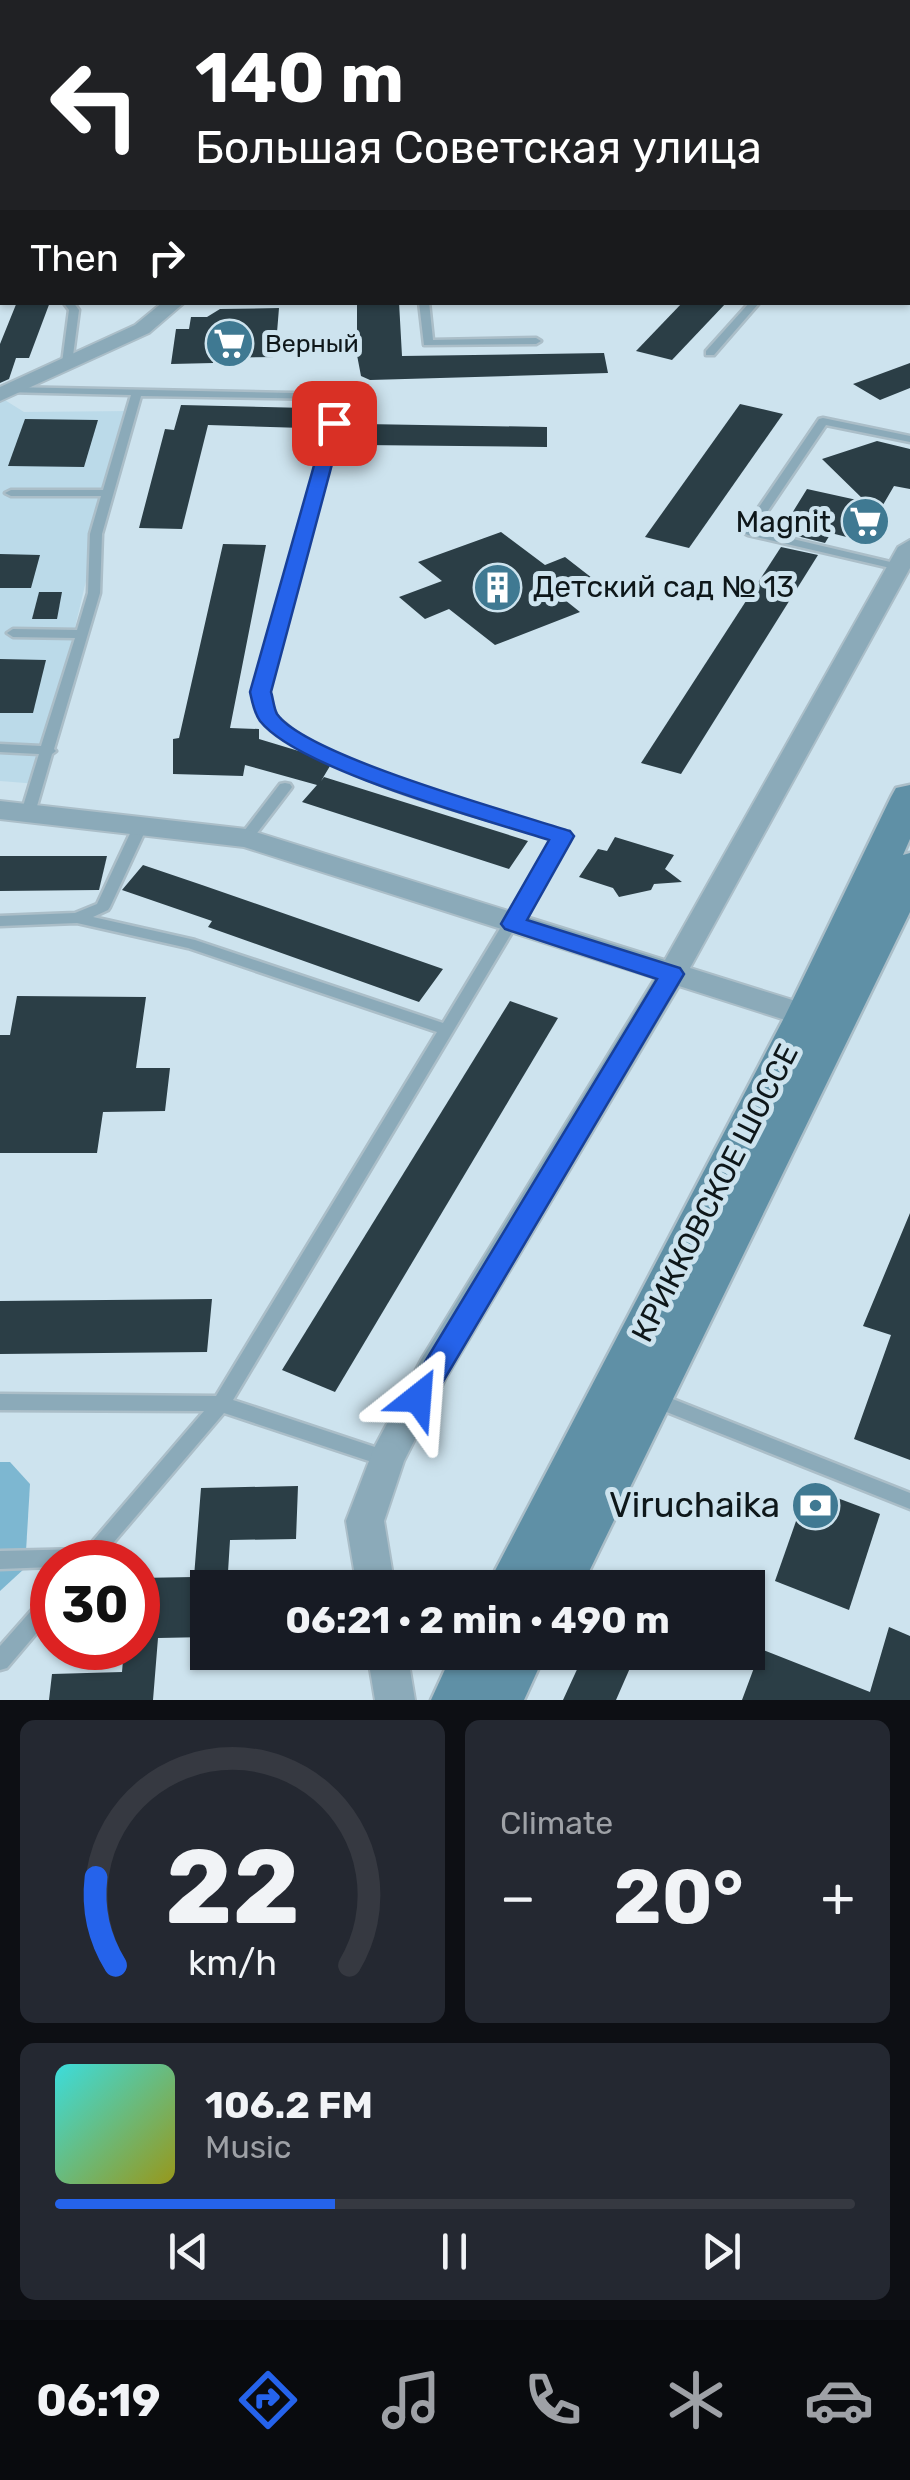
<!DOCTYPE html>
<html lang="en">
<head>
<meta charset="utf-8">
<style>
  :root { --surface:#171b24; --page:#242831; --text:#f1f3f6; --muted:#9ea1a6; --line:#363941; --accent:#2563eb }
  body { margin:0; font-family:Rubik,sans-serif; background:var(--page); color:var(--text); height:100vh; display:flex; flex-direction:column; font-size:38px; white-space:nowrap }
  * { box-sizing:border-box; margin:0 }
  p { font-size:32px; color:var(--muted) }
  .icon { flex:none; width:55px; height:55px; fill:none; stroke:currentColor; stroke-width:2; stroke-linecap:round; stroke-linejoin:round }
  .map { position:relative; height:1700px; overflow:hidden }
  .drawer { display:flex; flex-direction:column; gap:20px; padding:20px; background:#0d0f14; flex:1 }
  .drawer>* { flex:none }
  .top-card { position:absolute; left:0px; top:0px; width:910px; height:305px; box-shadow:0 2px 8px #0004; background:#202124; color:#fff; overflow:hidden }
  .speed { position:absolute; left:30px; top:1540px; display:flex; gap:20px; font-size:50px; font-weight:700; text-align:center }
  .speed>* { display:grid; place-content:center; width:130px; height:130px; border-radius:50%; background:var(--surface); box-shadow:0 2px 8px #0004; line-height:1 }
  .speed .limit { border:15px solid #d22; background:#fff; color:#111 }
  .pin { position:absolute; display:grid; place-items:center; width:85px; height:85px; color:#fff; margin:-42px; border-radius:20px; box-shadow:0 5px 15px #0006 }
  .me { position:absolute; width:110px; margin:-55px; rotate:28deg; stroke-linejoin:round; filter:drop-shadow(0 0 8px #0008) }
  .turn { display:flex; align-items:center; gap:35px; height:210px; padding:0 30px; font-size:45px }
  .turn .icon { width:130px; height:130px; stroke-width:2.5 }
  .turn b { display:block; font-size:70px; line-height:85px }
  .then { display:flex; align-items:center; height:95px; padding:0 30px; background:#0003; gap:20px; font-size:38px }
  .big { font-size:75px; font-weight:700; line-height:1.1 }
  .drawer .tile { flex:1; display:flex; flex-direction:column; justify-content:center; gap:15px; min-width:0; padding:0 35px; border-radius:15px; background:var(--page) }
  .drawer .dial { align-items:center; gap:0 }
  .dial svg { height:260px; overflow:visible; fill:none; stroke:var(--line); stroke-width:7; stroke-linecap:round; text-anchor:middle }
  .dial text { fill:var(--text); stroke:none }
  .song { display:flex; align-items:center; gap:30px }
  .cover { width:120px; height:120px; border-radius:15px; background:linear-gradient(135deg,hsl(180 70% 55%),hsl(60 70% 35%)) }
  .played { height:10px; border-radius:5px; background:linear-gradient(90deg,var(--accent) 35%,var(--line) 35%) }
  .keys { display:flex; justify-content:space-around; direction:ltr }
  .heat { display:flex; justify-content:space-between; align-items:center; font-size:55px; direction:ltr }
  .drawer .tiles { flex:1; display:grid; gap:20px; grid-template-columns:1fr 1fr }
  .tile:last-child { grid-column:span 2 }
  .trip { position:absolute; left:190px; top:1570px; width:575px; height:100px; border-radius:0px; background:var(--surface); box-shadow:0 2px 8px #0004; font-weight:700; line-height:100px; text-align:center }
  .menu { display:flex; height:160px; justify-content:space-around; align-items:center; background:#090b0e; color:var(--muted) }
  .menu .icon { width:70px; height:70px }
  .menu .selected { color:var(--accent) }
  .menu b { font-size:45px; color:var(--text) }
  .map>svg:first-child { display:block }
  .built { fill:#bbdae9 }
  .green { fill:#7db7d1 }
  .building { fill:#2b3e46 }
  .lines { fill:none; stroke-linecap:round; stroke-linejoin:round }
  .lane-casing { stroke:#abbec8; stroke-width:5 }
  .street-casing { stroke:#abbec8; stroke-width:4 }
  .secondary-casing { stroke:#abbec8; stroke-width:5 }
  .lane { fill:#8baab9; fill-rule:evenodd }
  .street { fill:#8baab9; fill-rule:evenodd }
  .secondary { fill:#5f90a6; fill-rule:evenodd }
  .route { fill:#2563eb; stroke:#184099; stroke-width:2.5 }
  .labels { text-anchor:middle; stroke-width:10; stroke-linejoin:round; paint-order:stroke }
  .far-poi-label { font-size:25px; fill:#0e171a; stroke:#cde3ee; text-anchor:start }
  .poi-label { font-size:30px; fill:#0e171a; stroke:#cde3ee; text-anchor:end }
  .street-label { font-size:30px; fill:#0e171a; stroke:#cde3ee }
  .near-poi-label { font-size:35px; fill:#0e171a; stroke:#cde3ee; text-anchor:end }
</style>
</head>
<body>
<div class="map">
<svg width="910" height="1700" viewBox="0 0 910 1700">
  <rect width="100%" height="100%" fill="#cde3ee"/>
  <g class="built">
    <path d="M616 0H910V184L908 2H592Z"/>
    <path d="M0 397 24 412 131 411 99 526 38 784 0 781Z"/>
  </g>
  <path class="green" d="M0 1462H10L30 1484 25 1568 0 1591Z"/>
  <g class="building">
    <path d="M17 302H50L29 358H16L9 379 0 383V344Z"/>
    <path d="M357 302H399L402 356 604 353 608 373 370 380 361 376 357 355Z"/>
    <path d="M683 302H727L672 360 636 351Z"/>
    <path d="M279 308 275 357 214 358 213 363 171 364 176 329H189L191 317H207L220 309Z"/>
    <path d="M910 363V388L880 400 853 384Z"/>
    <path d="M740 404 783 414 689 548 645 537Z"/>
    <path d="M181 405 307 408 303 428 208 425 182 529 139 528 165 429 174 430Z"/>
    <path d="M25 419 98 420 84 467 8 466Z"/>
    <path d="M364 424 547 427V447L362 445Z"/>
    <path d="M877 441 910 449V489L894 486 862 541 831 533 825 543 789 534 795 525 786 523 807 489 866 502 822 459Z"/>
    <path d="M501 532 545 565 565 557 592 578 555 592 580 612 495 645 449 609 425 619 399 597 442 581 418 562Z"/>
    <path d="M223 544 266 545 230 728 259 729V739L302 752 330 766 321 781 324 777 528 841 509 869 302 802 317 785 245 765 243 776 173 774V739L179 738Z"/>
    <path d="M781 547 818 555 681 774 641 763Z"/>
    <path d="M0 554 40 555 31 588H0Z"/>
    <path d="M39 592H62L57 619H32Z"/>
    <path d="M0 659 46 660 33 713H0Z"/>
    <path d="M615 837 674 855 665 869 682 882 654 884 651 890 619 897 613 888 579 877 598 849 607 851Z"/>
    <path d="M0 856H107L99 890 0 891Z"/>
    <path d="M143 865 202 885 443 969 419 1002 208 927 212 921 122 890Z"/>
    <path d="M17 996 146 997 136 1068H170L165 1111 103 1112 97 1153H0V1035H10Z"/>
    <path d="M510 1001 558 1018 335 1392 282 1370Z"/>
    <path d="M910 1213V1460L854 1439 891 1335 863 1326Z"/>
    <path d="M212 1299 207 1352 0 1354V1301Z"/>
    <path d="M298 1486 296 1539 230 1540 227 1588H208V1637L158 1638 153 1700H49L52 1674 122 1672 124 1648H138V1578L194 1577 201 1488Z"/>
    <path d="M808 1487 880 1514 849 1610 775 1581Z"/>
    <path d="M889 1627 910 1636V1700H742L761 1649 870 1692Z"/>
    <path d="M585 1652H637L616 1700H563Z"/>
  </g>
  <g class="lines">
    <defs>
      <g id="lane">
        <path d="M583 0H594L596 2H587Z"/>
        <rect x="0" y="8" width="2" height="4"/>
        <rect x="0" y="46" width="2" height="5"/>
        <rect x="908" y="75" width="2" height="4"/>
        <rect x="0" y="85" width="2" height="4"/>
        <rect x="0" y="259" width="2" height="6"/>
        <path d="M63 302H73L79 310 72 363 67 366 62 363 69 310Z"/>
        <path d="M419 302H429L433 340 536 338 541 341 536 344 424 345Z"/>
        <path d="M750 302H760L714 355H706V351Z"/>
        <path d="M9 387 342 394 339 423 266 692 277 717 301 737 334 755 414 787 567 834 569 837 233 1400 393 1453 396 1459 393 1465 387 1467 224 1413 97 1562H52V1567L0 1569V1551L86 1549 204 1411 0 1410V1394L216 1396 437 1032 188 948 77 923 0 926V916L75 913 97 904 134 825 141 821 148 825 110 907 108 910 93 917 195 940 443 1023 554 839C472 814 384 794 309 751 294 743 276 733 265 720 259 712 257 702 254 692L329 423 332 399 141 396 102 534 100 593 54 749 56 751 52 754 35 813 28 817 23 816 21 813 39 754 0 752V744L41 746 75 638 13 637 7 633 13 629 77 630 88 593 90 534 101 496H11L5 493 11 490H103L131 395 5 392 4 390Z"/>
        <path d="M823 418 910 436V442L826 425 755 530 903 565V569L899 570 748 535 742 532 819 419Z"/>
        <path d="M285 783 290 784 292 787 290 790 251 841H241L239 838 241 835 280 784Z"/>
        <path d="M655 1392 910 1493V1509L649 1405 646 1400 649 1395Z"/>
        <path d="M52 1592V1615L7 1668 0 1670V1646L45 1595Z"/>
      </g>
      <g id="street">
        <rect x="908" y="198" width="2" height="10"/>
        <path d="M163 302H185L149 333 0 401V387L135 325Z"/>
        <path d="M910 540V568L690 968 818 1008 822 1016 818 1024 807 1027 679 986 446 1378 404 1461 384 1521 395 1588H357L346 1521 374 1448 422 1358 655 978 244 847 0 819V801L246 829 665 960 898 547Z"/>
        <path d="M367 1652H407L415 1700H375Z"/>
      </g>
      <g id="secondary">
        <path d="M31 0H62L64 2H33Z"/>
        <rect x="908" y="177" width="2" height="16"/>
        <path d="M910 785V839L903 855 910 853V912L581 1588H486L785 1016 891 797 896 788Z"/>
        <path d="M453 1652H546L524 1700H431Z"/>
      </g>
    </defs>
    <use href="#lane" class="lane-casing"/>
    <use href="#street" class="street-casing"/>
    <use href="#secondary" class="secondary-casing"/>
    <use href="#lane" class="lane"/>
    <use href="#street" class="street"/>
    <use href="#secondary" class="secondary"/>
  </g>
  <path class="route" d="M334 418 343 423 271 692C273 698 274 709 277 714 306 756 514 813 570 831L574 836 527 920 680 968 684 974 428 1407 418 1411 408 1407 403 1398 408 1390 657 979 505 929 501 924 549 840C484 819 299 770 260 721 254 713 252 701 250 692L326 423Z"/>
  <defs>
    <symbol id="supermarket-disc" viewBox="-11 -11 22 22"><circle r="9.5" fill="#3f7992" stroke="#cde3ee"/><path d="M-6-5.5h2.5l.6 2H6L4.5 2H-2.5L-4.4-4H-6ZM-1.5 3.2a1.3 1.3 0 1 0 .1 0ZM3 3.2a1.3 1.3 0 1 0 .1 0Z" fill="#fff"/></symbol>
    <symbol id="building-disc" viewBox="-11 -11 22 22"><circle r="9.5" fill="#3f7992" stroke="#cde3ee"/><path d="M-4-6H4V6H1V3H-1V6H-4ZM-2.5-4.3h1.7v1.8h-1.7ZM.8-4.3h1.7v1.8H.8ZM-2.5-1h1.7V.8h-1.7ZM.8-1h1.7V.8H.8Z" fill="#fff"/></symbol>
    <symbol id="bank-disc" viewBox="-11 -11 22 22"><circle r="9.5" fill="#3f7992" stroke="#cde3ee"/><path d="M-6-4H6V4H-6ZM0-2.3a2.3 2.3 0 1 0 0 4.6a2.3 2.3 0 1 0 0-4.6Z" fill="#fff"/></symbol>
  </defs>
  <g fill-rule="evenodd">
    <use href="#supermarket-disc" x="202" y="316" width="55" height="55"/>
    <use href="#supermarket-disc" x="838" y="494" width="55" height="55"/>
    <use href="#building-disc" x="470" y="560" width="55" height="55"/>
    <use href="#bank-disc" x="788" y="1478" width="55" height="55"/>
  </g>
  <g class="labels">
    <g class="far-poi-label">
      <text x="265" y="352">Верный</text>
    </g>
    <g class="poi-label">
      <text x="831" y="532">Magnit</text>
      <text x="533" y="597" text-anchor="start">Детский сад № 13</text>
    </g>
    <g class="street-label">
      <text transform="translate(715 1193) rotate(-63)" y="10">КРИККОВСКОЕ ШОССЕ</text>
    </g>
    <g class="near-poi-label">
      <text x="780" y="1517">Viruchaika</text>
    </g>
  </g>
</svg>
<div class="speed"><div class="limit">30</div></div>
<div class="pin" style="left:334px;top:423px;background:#d93025"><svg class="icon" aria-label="arrive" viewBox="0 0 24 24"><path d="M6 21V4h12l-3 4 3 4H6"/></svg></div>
<svg class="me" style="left:418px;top:1398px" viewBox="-20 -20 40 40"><path d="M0-17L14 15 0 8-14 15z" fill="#2563eb" stroke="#fff" stroke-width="4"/></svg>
<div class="trip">06:21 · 2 min · 490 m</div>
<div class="top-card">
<div class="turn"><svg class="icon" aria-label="left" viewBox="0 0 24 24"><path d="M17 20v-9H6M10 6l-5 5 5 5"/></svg><div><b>140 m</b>Большая Советская улица</div></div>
<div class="then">Then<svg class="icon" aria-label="right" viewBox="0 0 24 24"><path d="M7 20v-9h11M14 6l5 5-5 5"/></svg></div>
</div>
</div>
<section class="drawer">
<div class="tiles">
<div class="tile dial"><svg viewBox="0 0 100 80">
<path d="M14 69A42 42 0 1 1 86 69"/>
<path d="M14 69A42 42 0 0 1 8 42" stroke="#2563eb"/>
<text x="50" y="56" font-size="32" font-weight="700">22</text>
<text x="50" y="72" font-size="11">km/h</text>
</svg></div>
<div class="tile"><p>Climate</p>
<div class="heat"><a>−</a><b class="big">20°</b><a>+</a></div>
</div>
<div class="tile">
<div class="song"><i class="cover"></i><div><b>106.2 FM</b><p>Music</p></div></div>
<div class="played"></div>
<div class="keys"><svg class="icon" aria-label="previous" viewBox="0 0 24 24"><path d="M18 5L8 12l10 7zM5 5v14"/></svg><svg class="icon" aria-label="pause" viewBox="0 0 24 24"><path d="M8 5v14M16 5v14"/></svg><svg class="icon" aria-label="next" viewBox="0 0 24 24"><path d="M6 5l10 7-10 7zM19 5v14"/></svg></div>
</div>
</div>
</section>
<nav class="menu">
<b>06:19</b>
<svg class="icon selected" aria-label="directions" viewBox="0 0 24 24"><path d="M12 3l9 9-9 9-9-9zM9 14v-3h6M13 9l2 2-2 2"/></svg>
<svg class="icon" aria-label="music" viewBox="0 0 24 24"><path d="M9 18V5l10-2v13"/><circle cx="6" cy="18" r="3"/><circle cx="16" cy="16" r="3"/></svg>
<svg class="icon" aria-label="phone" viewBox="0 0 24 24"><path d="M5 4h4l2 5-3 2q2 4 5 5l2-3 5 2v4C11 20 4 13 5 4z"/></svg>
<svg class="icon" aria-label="climate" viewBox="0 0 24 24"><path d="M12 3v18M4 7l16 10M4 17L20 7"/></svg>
<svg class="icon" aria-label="car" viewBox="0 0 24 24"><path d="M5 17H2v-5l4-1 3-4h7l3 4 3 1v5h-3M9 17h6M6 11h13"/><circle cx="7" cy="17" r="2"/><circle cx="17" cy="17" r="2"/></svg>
</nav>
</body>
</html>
